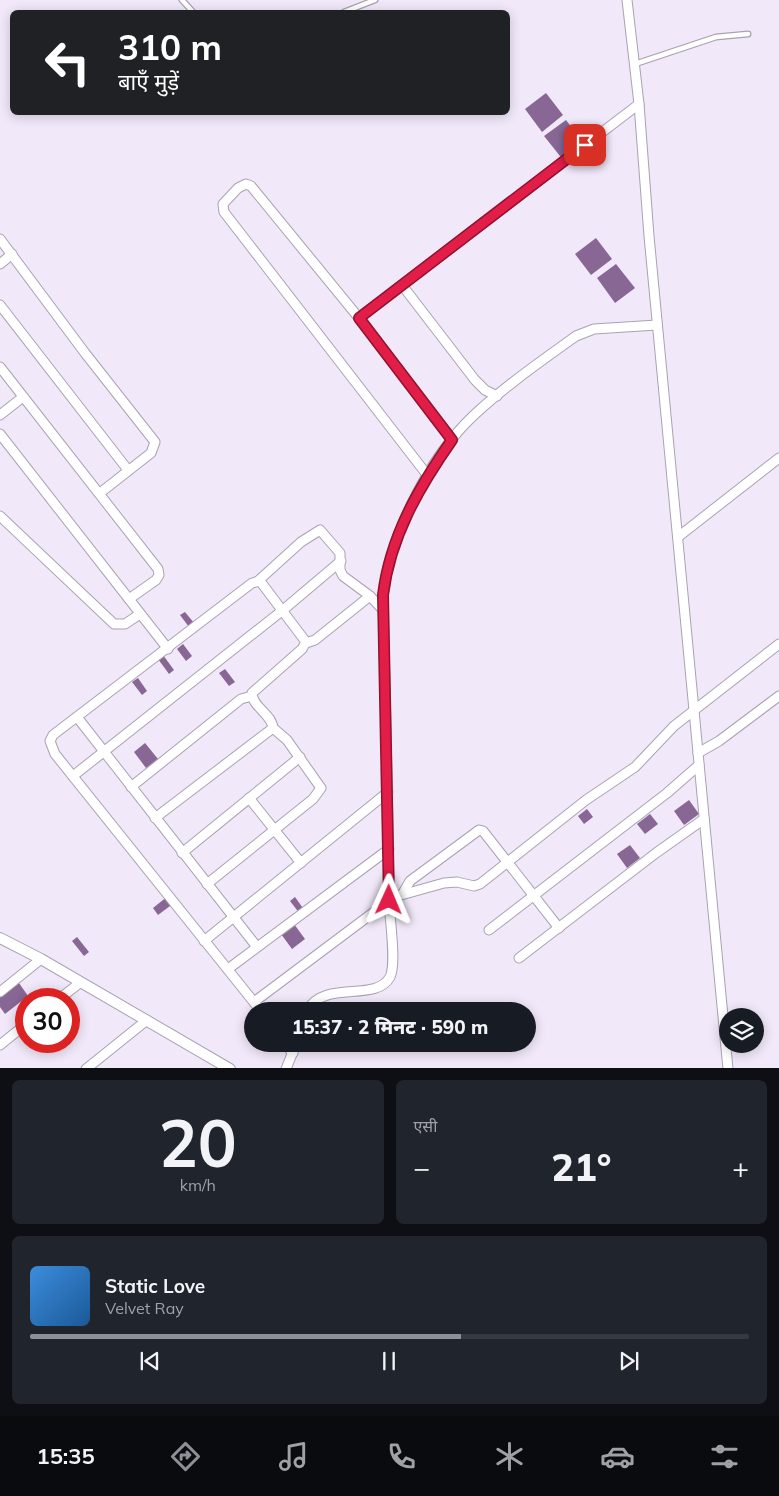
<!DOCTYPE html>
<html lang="hi">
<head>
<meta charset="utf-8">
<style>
  :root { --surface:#171b24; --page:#20242c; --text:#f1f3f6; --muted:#9ea1a6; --line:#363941; --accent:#8c9099 }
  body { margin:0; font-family:Mulish,"Noto Sans Devanagari",sans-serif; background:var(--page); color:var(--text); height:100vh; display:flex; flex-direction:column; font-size:19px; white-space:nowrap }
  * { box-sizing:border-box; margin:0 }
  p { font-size:16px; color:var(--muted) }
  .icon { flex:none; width:28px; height:28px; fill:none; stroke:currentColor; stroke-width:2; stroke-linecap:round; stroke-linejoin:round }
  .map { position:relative; height:1068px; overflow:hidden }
  .sheet { display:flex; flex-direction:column; gap:12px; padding:12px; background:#0d0f14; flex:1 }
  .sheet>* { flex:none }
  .hud { position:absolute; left:10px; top:10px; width:500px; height:105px; border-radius:8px; box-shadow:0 2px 12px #0003; background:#202124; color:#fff; overflow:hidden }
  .fabs { position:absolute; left:719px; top:1008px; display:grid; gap:10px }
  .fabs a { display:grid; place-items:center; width:45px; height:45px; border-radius:50%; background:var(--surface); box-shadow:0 2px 12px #0003; font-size:25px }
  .speed { position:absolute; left:15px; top:988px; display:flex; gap:10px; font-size:25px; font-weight:700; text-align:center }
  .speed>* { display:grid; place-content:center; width:65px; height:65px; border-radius:50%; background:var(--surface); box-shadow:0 2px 12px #0003; line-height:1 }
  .speed .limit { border:8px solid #d22; background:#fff; color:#111 }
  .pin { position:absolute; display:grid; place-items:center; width:42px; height:42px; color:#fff; margin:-21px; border-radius:10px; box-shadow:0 2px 8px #0006 }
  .me { position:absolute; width:55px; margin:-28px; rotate:1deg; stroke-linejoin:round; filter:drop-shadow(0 0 4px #0008) }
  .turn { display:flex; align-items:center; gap:18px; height:105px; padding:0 25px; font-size:22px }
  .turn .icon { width:65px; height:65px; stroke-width:2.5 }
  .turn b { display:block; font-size:35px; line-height:42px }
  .big { font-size:38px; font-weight:800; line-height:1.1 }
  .sheet .card { flex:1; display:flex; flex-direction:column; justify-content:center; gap:8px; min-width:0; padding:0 18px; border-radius:8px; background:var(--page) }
  .sheet .dial { align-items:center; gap:0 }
  .dial b { font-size:65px; line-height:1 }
  .song { display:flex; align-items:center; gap:15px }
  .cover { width:60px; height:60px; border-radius:8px; background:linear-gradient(135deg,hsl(210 70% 55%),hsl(210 70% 35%)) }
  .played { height:5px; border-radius:2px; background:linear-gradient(90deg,var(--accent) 60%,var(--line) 60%) }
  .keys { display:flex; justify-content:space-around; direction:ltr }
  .heat { display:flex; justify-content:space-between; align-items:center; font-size:28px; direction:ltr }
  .sheet .tiles { flex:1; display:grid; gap:12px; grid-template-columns:1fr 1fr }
  .card:last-child { grid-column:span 2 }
  .trip { position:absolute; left:244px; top:1002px; width:292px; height:50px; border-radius:25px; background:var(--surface); box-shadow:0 2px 12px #0003; font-weight:800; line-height:50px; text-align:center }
  .tab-bar { display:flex; height:80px; justify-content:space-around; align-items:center; background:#090b0e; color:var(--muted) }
  .tab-bar .icon { width:35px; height:35px }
  .tab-bar .selected { color:var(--accent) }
  .tab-bar b { font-size:22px; color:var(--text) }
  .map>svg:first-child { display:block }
  .building { fill:#886795 }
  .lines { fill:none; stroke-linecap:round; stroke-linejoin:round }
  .service-casing { stroke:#aaa2b1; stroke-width:7 }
  .minor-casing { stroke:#aaa2b1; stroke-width:11 }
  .tertiary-casing { stroke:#aaa2b1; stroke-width:12 }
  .service { stroke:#fff; stroke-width:4.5 }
  .minor { stroke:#fff; stroke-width:9 }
  .tertiary { stroke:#fff; stroke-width:10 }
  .route-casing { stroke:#92132f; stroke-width:12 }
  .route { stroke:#e11d48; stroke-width:9 }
</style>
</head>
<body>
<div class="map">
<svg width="779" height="1069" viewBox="0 0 779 1069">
  <rect width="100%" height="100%" fill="#f1e8f9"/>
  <g class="building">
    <path d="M546 93 563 115 542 132 525 109Z"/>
    <path d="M566 120 585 145 564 161 544 136Z"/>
    <path d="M596 238 612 259 591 275 575 254Z"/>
    <path d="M616 264 635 288 615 303 597 278Z"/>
    <path d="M185 612 194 623 189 627 180 615Z"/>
    <path d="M183 644 192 656 186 661 177 649Z"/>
    <path d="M163 655 174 670 169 674 158 659Z"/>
    <path d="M225 669 235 682 229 686 219 673Z"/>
    <path d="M138 678 147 691 142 695 132 682Z"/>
    <path d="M145 743 158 759 146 768 134 752Z"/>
    <path d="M689 800 699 814 684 825 674 811Z"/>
    <path d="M587 809 593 817 584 824 578 816Z"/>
    <path d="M650 814 658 824 645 834 637 824Z"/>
    <path d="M630 845 640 858 627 868 617 854Z"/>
    <path d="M168 896 174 903 158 915 153 908Z"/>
    <path d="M295 897 305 911 300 914 290 901Z"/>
    <path d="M294 924 305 939 292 949 281 934Z"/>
    <path d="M77 937 89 952 84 956 72 941Z"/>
    <path d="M19 983 28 996 5 1014 0 1007V997Z"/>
  </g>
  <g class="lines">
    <defs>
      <g id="service">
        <path d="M182 0 193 12"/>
        <path d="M344 12 375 0"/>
        <path d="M635 64 716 37 748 34"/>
      </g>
      <g id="minor">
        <path d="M627 0 639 104 649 236 728 1069"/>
        <path d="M0 239 85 353 155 442 151 453 100 493"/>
        <path d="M0 264 12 254"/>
        <path d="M402 285 475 380 485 390 497 396"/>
        <path d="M0 305 128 470"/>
        <path d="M359 318 639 104"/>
        <path d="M0 367 158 569 159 575 156 580 129 599"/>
        <path d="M0 415 23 397"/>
        <path d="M0 434 168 649"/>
        <path d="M428 476 224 212 223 204 238 188 246 184 251 186 359 318 452 440"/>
        <path d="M0 516 114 624H125L140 614"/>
        <path d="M678 537 779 458"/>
        <path d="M258 581 301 542 320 530 340 553V570L343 576 370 596 383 610"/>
        <path d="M306 643 315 640 370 596"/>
        <path d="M77 717 257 947"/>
        <path d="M698 753 719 741 779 696"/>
        <path d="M73 776 283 610 341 561"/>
        <path d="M131 787 241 699 252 696"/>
        <path d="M249 798 301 863"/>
        <path d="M155 818 273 728C272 714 252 707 252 693L302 649 306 642 260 581 252 583 53 735 50 741 55 754 261 1011"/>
        <path d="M182 853 300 757"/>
        <path d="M207 884 313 799 321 788 287 740 273 728"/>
        <path d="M403 893 410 881 479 830 483 831 559 928"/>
        <path d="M489 930 667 793 699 765"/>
        <path d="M204 941 388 792"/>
        <path d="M519 958 656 853 704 819"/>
        <path d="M228 969 389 849"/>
        <path d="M0 992 41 959"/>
        <path d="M59 999 81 982"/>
        <path d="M254 1002 394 897 444 883 457 882 474 886 480 884 586 800 635 767 674 726 779 644"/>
        <path d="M307 1011C323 979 376 1003 390 977 397 963 389 916 389 898 388 797 385 696 383 595 390 538 425 466 465 424 494 394 541 361 576 336L594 329 657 325"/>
        <path d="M285 1044 293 1053"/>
        <path d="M0 1045 26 1024"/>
        <path d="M86 1069 147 1020"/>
        <path d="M286 1069 296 1044"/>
      </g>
      <path id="tertiary" d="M0 938 41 959 230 1069"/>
    </defs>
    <use href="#service" class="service-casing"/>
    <use href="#minor" class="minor-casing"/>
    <use href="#tertiary" class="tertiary-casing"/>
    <use href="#service" class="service"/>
    <use href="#minor" class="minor"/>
    <use href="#tertiary" class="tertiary"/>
  </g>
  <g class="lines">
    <defs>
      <path id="route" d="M389 900 383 595C390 537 419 487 452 440L359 318 585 145"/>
    </defs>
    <use href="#route" class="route-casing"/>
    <use href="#route" class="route"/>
  </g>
</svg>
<div class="fabs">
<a><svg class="icon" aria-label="layers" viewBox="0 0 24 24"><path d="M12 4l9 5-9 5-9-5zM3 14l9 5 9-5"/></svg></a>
</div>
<div class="speed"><div class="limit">30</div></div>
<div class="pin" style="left:585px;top:145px;background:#d93025"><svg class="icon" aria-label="arrive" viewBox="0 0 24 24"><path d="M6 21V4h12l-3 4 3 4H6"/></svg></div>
<svg class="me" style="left:389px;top:900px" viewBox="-20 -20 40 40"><path d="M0-17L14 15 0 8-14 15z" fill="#e11d48" stroke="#fff" stroke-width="4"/></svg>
<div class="trip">15:37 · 2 मिनट · 590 m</div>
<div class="hud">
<div class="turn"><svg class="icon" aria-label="left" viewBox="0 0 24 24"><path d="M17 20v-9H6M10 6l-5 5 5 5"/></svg><div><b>310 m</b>बाएँ मुड़ें</div></div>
</div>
</div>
<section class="sheet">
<div class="tiles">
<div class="card dial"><b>20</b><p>km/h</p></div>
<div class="card"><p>एसी</p>
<div class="heat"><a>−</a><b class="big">21°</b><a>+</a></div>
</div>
<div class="card">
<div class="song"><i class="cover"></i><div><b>Static Love</b><p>Velvet Ray</p></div></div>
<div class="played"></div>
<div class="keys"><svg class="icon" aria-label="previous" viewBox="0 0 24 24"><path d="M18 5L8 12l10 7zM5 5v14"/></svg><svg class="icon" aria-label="pause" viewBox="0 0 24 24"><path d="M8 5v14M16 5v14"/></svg><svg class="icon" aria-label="next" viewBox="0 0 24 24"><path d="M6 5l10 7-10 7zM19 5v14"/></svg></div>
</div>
</div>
</section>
<nav class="tab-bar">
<b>15:35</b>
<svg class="icon selected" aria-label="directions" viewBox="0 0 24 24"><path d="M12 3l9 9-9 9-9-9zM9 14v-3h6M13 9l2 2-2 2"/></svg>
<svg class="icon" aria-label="music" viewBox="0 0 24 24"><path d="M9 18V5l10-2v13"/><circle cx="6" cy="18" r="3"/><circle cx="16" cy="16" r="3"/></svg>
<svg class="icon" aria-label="phone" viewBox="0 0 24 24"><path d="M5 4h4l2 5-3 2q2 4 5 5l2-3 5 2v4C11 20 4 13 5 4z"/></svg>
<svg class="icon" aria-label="climate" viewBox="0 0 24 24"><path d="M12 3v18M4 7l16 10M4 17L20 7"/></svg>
<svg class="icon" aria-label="car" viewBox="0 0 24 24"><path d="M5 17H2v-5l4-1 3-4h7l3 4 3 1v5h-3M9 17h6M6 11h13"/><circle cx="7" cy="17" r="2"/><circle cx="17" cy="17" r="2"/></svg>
<svg class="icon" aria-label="filters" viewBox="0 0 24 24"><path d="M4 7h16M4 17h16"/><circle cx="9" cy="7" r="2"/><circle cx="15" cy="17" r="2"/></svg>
</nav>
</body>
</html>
